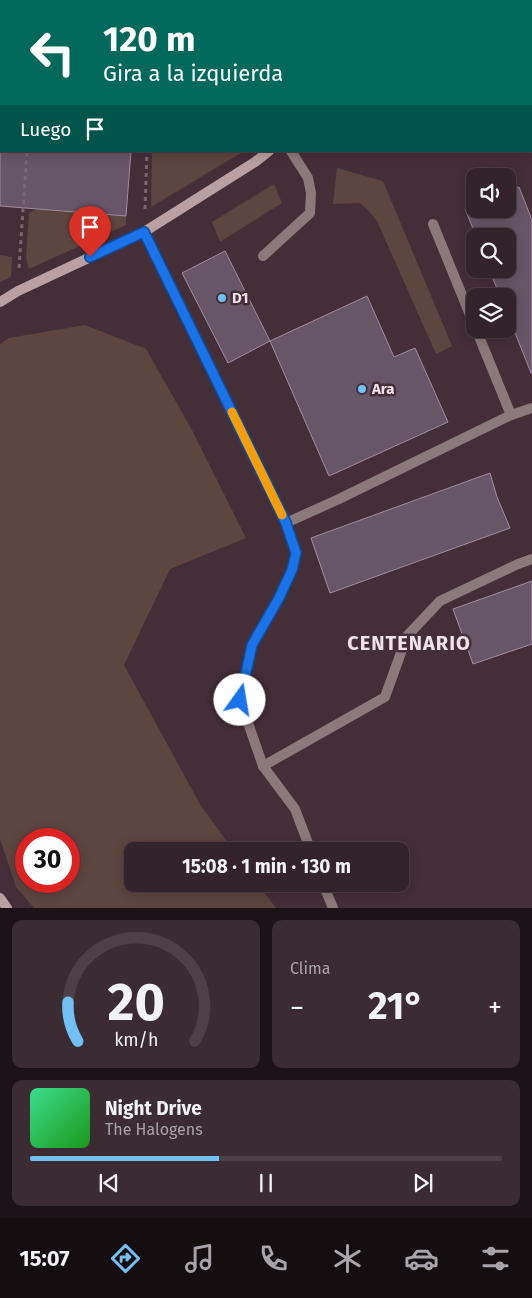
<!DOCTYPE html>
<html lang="es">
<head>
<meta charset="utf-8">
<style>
  :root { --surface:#33232b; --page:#3b2b33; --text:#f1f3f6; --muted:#a9a4a9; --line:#4e4047; --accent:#72c1f5 }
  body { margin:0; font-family:"Fira Sans",sans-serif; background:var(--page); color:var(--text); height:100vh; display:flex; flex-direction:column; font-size:19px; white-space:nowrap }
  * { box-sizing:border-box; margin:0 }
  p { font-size:16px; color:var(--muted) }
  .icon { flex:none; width:28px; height:28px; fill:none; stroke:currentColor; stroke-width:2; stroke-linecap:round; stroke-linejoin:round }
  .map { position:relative; height:908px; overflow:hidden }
  .drawer { display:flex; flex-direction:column; gap:12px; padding:12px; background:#1c1318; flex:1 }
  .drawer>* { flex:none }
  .hud { position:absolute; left:0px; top:0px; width:532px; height:152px; box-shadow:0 2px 12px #0003,0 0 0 1px var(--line); background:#00695c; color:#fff; overflow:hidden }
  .tools { position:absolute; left:466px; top:168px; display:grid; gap:10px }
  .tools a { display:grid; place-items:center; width:50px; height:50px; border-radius:10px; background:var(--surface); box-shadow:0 2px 12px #0003,0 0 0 1px var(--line); font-size:25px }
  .speed { position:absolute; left:15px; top:828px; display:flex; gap:10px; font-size:25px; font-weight:700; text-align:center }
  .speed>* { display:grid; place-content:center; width:65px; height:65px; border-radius:50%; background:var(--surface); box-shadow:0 2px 12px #0003,0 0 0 1px var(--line); line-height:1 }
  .speed .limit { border:8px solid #d22; background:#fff; color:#111 }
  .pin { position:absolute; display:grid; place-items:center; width:42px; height:42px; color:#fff; margin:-51px -21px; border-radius:50% 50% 50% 0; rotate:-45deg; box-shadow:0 0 5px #0007 }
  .pin .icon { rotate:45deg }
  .me { position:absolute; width:55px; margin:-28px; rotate:13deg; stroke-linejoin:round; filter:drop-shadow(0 0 4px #0008) }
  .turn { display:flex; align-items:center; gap:18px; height:105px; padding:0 20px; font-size:22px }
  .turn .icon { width:65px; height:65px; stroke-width:2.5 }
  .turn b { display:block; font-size:35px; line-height:42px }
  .then { display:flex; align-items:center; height:48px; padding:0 20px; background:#0003; gap:10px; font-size:19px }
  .big { font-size:38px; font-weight:700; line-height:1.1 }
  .drawer .widget { flex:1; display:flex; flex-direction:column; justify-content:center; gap:8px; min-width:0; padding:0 18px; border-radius:10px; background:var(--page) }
  .drawer .dial { align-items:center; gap:0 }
  .dial svg { height:130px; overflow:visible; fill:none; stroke:var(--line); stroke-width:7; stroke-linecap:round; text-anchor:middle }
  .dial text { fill:var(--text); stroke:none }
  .song { display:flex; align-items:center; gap:15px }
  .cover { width:60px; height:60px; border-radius:8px; background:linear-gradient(135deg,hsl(150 70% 55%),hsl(120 70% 35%)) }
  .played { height:5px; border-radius:2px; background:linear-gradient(90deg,var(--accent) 40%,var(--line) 40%) }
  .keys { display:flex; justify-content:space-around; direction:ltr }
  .heat { display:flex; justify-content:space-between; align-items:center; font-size:28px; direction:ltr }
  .drawer .tiles { flex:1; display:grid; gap:12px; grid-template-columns:1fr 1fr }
  .widget:last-child { grid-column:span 2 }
  .trip { position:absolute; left:124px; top:842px; width:285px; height:50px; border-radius:10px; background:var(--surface); box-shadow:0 2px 12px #0003,0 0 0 1px var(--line); font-weight:700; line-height:50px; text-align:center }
  .menu { display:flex; height:80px; justify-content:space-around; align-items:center; background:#140e11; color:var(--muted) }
  .menu .icon { width:35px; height:35px }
  .menu .on { color:var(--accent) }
  .menu b { font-size:22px; color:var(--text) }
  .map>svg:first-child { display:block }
  .green { fill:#5d4540; fill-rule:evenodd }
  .building { fill:#675667; stroke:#a08d9f }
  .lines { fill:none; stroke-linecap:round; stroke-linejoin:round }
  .path { stroke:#7a6770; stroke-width:3; stroke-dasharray:4 4; stroke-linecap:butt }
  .lane { stroke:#8b7a7c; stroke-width:10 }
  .street { stroke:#8b7a7c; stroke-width:10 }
  .secondary { stroke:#baa0a3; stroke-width:10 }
  .route-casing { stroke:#114b97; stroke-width:12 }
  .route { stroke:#1a73e8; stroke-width:9 }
  .slow { stroke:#f59e0b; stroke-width:9 }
  .poi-dot { fill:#72c1f5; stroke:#442f39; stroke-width:2 }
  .labels { text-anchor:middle; stroke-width:5; stroke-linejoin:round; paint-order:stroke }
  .poi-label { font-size:15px; font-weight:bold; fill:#f0e2e8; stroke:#442f39; text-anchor:start }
  .district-label { font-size:20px; font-weight:bold; letter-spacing:1px; fill:#f0e2e8; stroke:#442f39 }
</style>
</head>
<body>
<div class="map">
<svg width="532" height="908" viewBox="0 0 532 908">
  <rect width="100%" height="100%" fill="#442f39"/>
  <g class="green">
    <path d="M152 151H244L151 207Z"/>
    <path d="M337 168 383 181 452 346 436 354 377 221 368 210 360 203 333 204Z"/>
    <path d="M274 184 282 203 220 242 212 222Z"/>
    <path d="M37 209 126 216V225L29 269 26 258 29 213Z"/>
    <path d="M0 255 12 257 11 277 0 282Z"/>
    <path d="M85 325 146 349 192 430 246 538 170 569 124 665 201 806 234 851H132V884H258L276 908H34L16 887 0 839V344L9 338ZM26 839H69V881H26Z"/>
  </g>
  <g class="building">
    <path d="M0 151H131L126 216 0 206Z"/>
    <path d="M519 187 532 220V373H531L508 315V296H500L489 269H508V236H476L465 209 475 205V209H508V192Z"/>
    <path d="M225 251 270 341 228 363 182 273Z"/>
    <path d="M367 296 394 357 415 348 448 422 329 476 270 341Z"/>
    <path d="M490 473 497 497 510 528 330 593 311 538Z"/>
    <path d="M532 581V644L473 664 453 609Z"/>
  </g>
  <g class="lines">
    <g class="path">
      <path d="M37 1V0"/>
      <path d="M153 1V0"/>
      <path d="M449 1V0"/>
      <path d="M145 209 147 151"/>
      <path d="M19 268 27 151"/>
    </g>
    <g class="lane">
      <path d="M433 224 475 327"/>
      <path d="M263 256 310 213 311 193 308 178 291 151"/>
      <path d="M511 415 532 408"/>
      <path d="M286 523 339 499 511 415 476 329"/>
      <path d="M263 766 385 697 407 636 440 601 518 564 532 559"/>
    </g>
    <g class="street">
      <path d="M144 232 286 523 296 553 292 570 279 598 252 645 240 700 263 766 295 809 311 851"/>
      <path d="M323 884 333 908"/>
    </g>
    <g class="secondary">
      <path d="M305 1V0"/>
      <path d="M0 302 18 291 144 232 255 162 269 151"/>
      <path d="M0 898 7 908"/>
    </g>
  </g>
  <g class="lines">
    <defs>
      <path id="route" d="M90 257 144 232 286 523 296 553 292 570 279 598 252 645 240 700"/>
    </defs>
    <use href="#route" class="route-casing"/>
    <use href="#route" class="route"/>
    <path class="slow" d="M232 412 282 515"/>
  </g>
  <g class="poi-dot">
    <circle cx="222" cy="298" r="5"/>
    <circle cx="362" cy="389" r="5"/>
  </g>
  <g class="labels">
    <g class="poi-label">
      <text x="232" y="303">D1</text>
      <text x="372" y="394">Ara</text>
    </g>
    <g class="district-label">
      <text x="409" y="650">CENTENARIO</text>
    </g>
  </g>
</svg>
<div class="tools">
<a><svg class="icon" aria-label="sound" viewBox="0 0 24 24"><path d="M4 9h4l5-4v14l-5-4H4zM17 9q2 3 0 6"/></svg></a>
<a><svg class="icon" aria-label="search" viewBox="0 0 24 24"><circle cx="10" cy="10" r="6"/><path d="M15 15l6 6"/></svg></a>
<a><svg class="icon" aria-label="layers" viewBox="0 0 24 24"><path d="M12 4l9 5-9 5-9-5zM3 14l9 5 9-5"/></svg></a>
</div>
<div class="speed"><div class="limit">30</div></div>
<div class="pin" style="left:90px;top:257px;background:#d93025"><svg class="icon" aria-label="arrive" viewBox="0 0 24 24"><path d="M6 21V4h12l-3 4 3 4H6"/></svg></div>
<svg class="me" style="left:240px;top:700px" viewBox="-20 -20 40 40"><circle r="19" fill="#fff"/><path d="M0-13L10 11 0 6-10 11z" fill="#1a73e8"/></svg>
<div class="trip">15:08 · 1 min · 130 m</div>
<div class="hud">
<div class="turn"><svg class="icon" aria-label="left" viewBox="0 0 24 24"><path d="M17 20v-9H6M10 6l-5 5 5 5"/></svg><div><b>120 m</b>Gira a la izquierda</div></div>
<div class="then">Luego<svg class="icon" aria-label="arrive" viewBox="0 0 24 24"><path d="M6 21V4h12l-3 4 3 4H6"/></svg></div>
</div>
</div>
<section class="drawer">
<div class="tiles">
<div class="widget dial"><svg viewBox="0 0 100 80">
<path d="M14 69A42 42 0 1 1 86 69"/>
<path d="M14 69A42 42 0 0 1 8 45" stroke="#72c1f5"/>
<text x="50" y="56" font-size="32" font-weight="700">20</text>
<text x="50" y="72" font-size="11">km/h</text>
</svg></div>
<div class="widget"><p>Clima</p>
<div class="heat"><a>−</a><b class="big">21°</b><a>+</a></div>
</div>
<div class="widget">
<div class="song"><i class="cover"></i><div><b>Night Drive</b><p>The Halogens</p></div></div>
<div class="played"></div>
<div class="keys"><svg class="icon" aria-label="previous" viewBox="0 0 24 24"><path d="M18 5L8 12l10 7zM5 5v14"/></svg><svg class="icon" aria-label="pause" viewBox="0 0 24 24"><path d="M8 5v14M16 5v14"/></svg><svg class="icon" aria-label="next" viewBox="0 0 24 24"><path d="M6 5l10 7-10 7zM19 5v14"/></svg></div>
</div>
</div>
</section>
<nav class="menu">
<b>15:07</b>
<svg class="icon on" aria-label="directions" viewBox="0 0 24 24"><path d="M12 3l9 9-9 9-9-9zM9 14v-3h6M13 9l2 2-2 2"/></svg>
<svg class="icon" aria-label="music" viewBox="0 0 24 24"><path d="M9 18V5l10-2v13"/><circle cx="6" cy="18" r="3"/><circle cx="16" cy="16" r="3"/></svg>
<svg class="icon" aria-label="phone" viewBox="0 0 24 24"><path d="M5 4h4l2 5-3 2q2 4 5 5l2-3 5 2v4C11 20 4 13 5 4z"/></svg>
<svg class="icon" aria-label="climate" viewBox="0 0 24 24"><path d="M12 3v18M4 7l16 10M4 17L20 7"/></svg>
<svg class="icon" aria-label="car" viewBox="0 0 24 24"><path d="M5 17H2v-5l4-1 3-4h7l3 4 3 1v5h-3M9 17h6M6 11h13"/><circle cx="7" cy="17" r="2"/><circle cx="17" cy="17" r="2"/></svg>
<svg class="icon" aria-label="filters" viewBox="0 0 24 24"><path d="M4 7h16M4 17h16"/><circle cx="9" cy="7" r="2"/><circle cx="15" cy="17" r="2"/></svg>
</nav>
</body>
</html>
